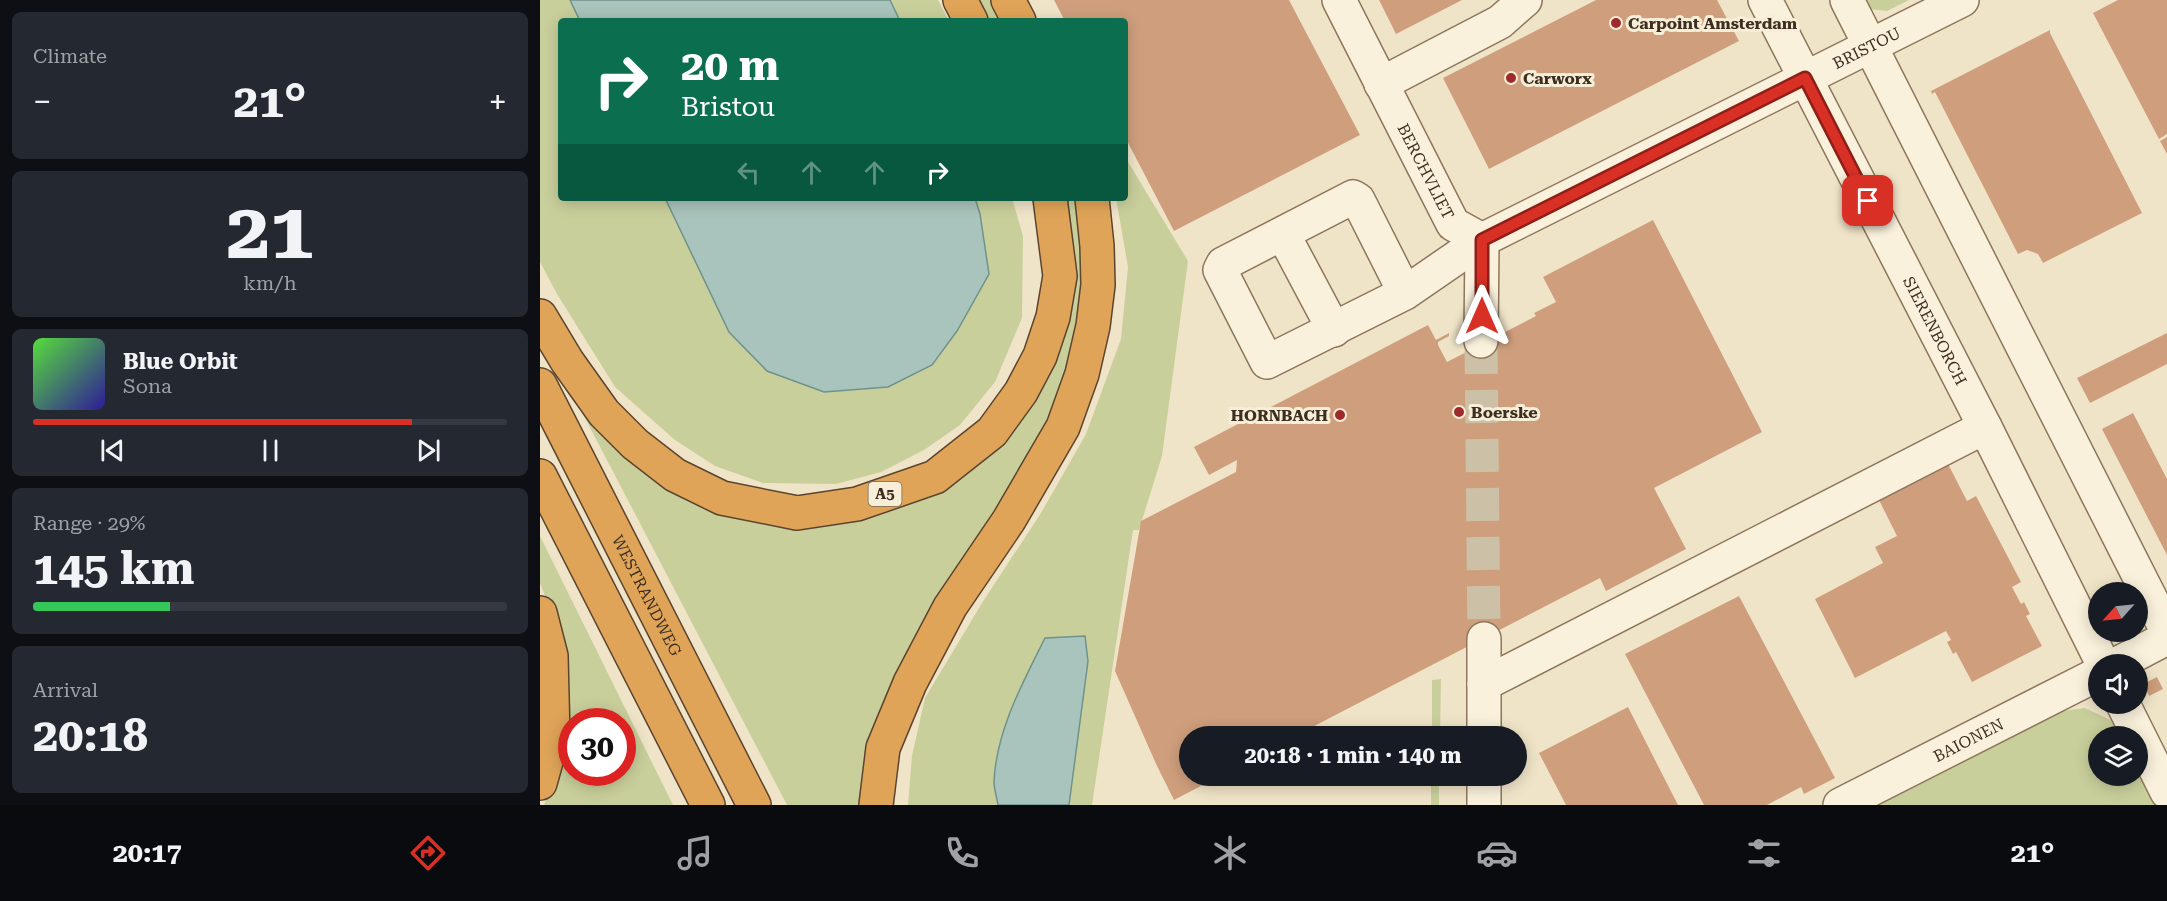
<!DOCTYPE html>
<html lang="en">
<head>
<meta charset="utf-8">
<style>
  :root { --surface:#171b24; --page:#242831; --text:#f1f3f6; --muted:#9ea1a6; --line:#363941; --accent:#d93025 }
  body { margin:0; font-family:"Roboto Serif",serif; background:var(--page); color:var(--text); height:100vh; display:flex; flex-direction:column; font-size:22px; white-space:nowrap }
  * { box-sizing:border-box; margin:0 }
  p { font-size:20px; color:var(--muted) }
  .icon { flex:none; width:33px; height:33px; fill:none; stroke:currentColor; stroke-width:2; stroke-linecap:round; stroke-linejoin:round }
  .map { position:relative; flex:1; overflow:hidden }
  .panel { display:flex; flex-direction:column; gap:12px; padding:12px; background:#0d0f14; width:540px }
  .panel>* { flex:none }
  .hud { position:absolute; left:18px; top:18px; width:570px; height:183px; border-radius:6px; box-shadow:0 3px 15px #0003; background:#0b6e4f; color:#fff; overflow:hidden }
  .needle { width:39px; rotate:243deg }
  .controls { position:absolute; left:1548px; top:582px; display:grid; gap:12px }
  .controls a { display:grid; place-items:center; width:60px; height:60px; border-radius:50%; background:var(--surface); box-shadow:0 3px 15px #0003; font-size:30px }
  .speed { position:absolute; left:18px; top:708px; display:flex; gap:12px; font-size:30px; font-weight:700; text-align:center }
  .speed>* { display:grid; place-content:center; width:78px; height:78px; border-radius:50%; background:var(--surface); box-shadow:0 3px 15px #0003; line-height:1 }
  .speed .limit { border:9px solid #d22; background:#fff; color:#111 }
  .pin { position:absolute; display:grid; place-items:center; width:51px; height:51px; color:#fff; margin:-26px; border-radius:12px; box-shadow:0 3px 9px #0006 }
  .me { position:absolute; width:66px; margin:-33px; rotate:0deg; stroke-linejoin:round; filter:drop-shadow(0 0 4px #0008) }
  .turn { display:flex; align-items:center; gap:21px; height:126px; padding:0 24px; font-size:27px }
  .turn .icon { width:78px; height:78px; stroke-width:2.5 }
  .turn b { display:block; font-size:42px; line-height:51px }
  .lanes { display:flex; align-items:center; height:57px; padding:0 24px; background:#0003; justify-content:center; gap:30px; direction:ltr }
  .lanes .off { opacity:.35 }
  .big { font-size:45px; font-weight:700; line-height:1.1 }
  .panel .tile { flex:1; display:flex; flex-direction:column; justify-content:center; gap:9px; min-width:0; padding:0 21px; border-radius:9px; background:var(--page) }
  .panel .dial { align-items:center; gap:0 }
  .dial b { font-size:78px; line-height:1 }
  .song { display:flex; align-items:center; gap:18px }
  .cover { width:72px; height:72px; border-radius:9px; background:linear-gradient(135deg,hsl(110 70% 55%),hsl(250 70% 35%)) }
  .played { height:6px; border-radius:3px; background:linear-gradient(90deg,var(--accent) 80%,var(--line) 80%) }
  .keys { display:flex; justify-content:space-around; direction:ltr }
  .heat { display:flex; justify-content:space-between; align-items:center; font-size:33px; direction:ltr }
  .charge { height:9px; border-radius:4px; background:linear-gradient(90deg,#34c759 29%,var(--line) 0) }
  .trip { position:absolute; left:639px; top:726px; width:348px; height:60px; border-radius:30px; background:var(--surface); box-shadow:0 3px 15px #0003; font-weight:700; line-height:60px; text-align:center }
  .menu { display:flex; height:96px; justify-content:space-around; align-items:center; background:#090b0e; color:var(--muted) }
  .menu .icon { width:42px; height:42px }
  .menu .on { color:var(--accent) }
  .menu b { font-size:27px; color:var(--text) }
  main { display:flex; flex:1; min-height:0 }
  .map>svg:first-child { display:block }
  .green { fill:#c9cf9b; fill-rule:evenodd }
  .water { fill:#a9c4bc; stroke:#6f938a; stroke-width:1.5 }
  .building { fill:#cf9f7d }
  .lines { fill:none; stroke-linecap:round; stroke-linejoin:round }
  .minor-tunnel { stroke:#ccc0a6; stroke-width:33; stroke-dasharray:33 16; stroke-linecap:butt }
  .minor-casing { stroke:#8d765c; stroke-width:36 }
  .highway-casing { stroke:#5b4430; stroke-width:36 }
  .minor { stroke:#faf1dc; stroke-width:33 }
  .highway { stroke:#e0a458; stroke-width:33 }
  .route-casing { stroke:#8d1f18; stroke-width:15 }
  .route { stroke:#d93025; stroke-width:10 }
  .poi-dot { fill:#9e2a2b; stroke:#f7eed8; stroke-width:2 }
  .labels { text-anchor:middle; stroke-width:6; stroke-linejoin:round; paint-order:stroke }
  .shield { fill:#f7eed8; stroke:#756857; stroke-width:1.5 }
  .shield-label { font-size:15px; font-weight:bold; fill:#3d2e20 }
  .poi-label { font-size:16px; font-weight:bold; fill:#3d2e20; stroke:#f7eed8; text-anchor:start }
  .street-label { font-size:16px; fill:#3d2e20; stroke:#f7eed8 }
</style>
</head>
<body>
<main>
<section class="panel">
<div class="tile"><p>Climate</p>
<div class="heat"><a>−</a><b class="big">21°</b><a>+</a></div>
</div>
<div class="tile dial"><b>21</b><p>km/h</p></div>
<div class="tile">
<div class="song"><i class="cover"></i><div><b>Blue Orbit</b><p>Sona</p></div></div>
<div class="played"></div>
<div class="keys"><svg class="icon" aria-label="previous" viewBox="0 0 24 24"><path d="M18 5L8 12l10 7zM5 5v14"/></svg><svg class="icon" aria-label="pause" viewBox="0 0 24 24"><path d="M8 5v14M16 5v14"/></svg><svg class="icon" aria-label="next" viewBox="0 0 24 24"><path d="M6 5l10 7-10 7zM19 5v14"/></svg></div>
</div>
<div class="tile"><p>Range · 29%</p><b class="big">145 km</b><div class="charge"></div></div>
<div class="tile"><p>Arrival</p><b class="big">20:18</b></div>
</section>
<div class="map">
<svg width="1627" height="805" viewBox="0 0 1627 805">
  <rect width="100%" height="100%" fill="#f0e4c8"/>
  <g class="green">
    <path d="M0 0H398L409 21H21V198H472L483 236 482 318 455 382 420 425 384 450 341 472 296 484 223 483 175 466 135 440 75 387 17 294 0 262Z"/>
    <path d="M432 0H458L470 21H444Z"/>
    <path d="M1324 0H1369L1347 11 1330 9Z"/>
    <path d="M585 157 648 261 622 456 599 530H593L552 805H529L548 661 545 636 505 638 484 681 454 783 458 805H368L372 756 385 698 442 603 501 513 546 434 581 339 588 267 576 198H585Z"/>
    <path d="M517 198H537L544 239 543 303 528 373 504 434 325 805H247L22 374 120 478 325 517 483 407Z"/>
    <path d="M0 536 133 805H4L12 786 8 604 0 583ZM32 722H82V772H32Z"/>
    <path d="M901 679 900 736H892V680Z"/>
    <path d="M1545 708 1577 723 1584 736H1558V776H1598V764L1618 805H1340L1522 711Z"/>
    <rect x="891" y="776" width="8" height="29"/>
  </g>
  <g class="water">
    <path d="M30 0H350L360 21H40Z"/>
    <path d="M125 198H435L440 214 449 274 417 331 392 365 348 387 284 392 227 371 189 332Z"/>
    <path d="M545 636 548 661 529 805H458C457 798 454 789 454 782 456 731 483 682 505 638Z"/>
  </g>
  <g class="building">
    <path d="M514 0H749L820 135 634 231 585 137V21H525Z"/>
    <path d="M839 0H922L856 34Z"/>
    <path d="M1056 0H1177L1199 41 949 169 903 78Z"/>
    <path d="M1578 0H1627V134L1619 139 1553 13Z"/>
    <path d="M1510 30V33L1602 213 1503 263 1498 254 1487 250 1478 254 1395 92 1392 94 1391 91Z"/>
    <path d="M1627 137V154L1620 141Z"/>
    <path d="M1113 220 1222 432 1114 488 1146 549 1066 591 1060 578 755 736H650V776H680L634 800 617 766 575 671 601 521 696 472 697 460 669 475 654 447 888 325 896 340 909 333V336L898 342V345L907 362 996 316 994 313 1016 302 1003 277Z"/>
    <path d="M1627 333V364L1550 403 1537 378Z"/>
    <path d="M1593 413 1627 479V555L1562 429Z"/>
    <path d="M1405 458 1427 501 1436 496 1481 582 1472 587 1481 604 1484 602 1490 614 1486 616 1502 646 1432 682 1416 652 1413 654 1407 642 1411 640 1406 631 1315 678 1275 599 1343 563 1335 547 1357 536 1336 494Z"/>
    <path d="M1199 596 1295 778 1264 794 1261 787 1227 805H1164L1085 654Z"/>
    <path d="M1617 677 1623 689 1609 696 1603 684Z"/>
    <path d="M1088 707 1138 805H1026L999 753Z"/>
  </g>
  <g class="lines">
    <path class="minor-tunnel" d="M941 341 944 639"/>
    <defs>
      <g id="minor">
        <path id="s1" d="M799 0 913 224 942 240 941 341"/>
        <path id="s2" d="M1225 0 1445 427 1563 664"/>
        <path d="M1307 0 1627 631"/>
        <path d="M841 84 960 22 985 0"/>
        <path d="M743 234 794 330"/>
        <path id="s3" d="M865 293 818 200 813 197 683 264 680 270 727 362 865 293 942 240 1422 0"/>
        <path d="M944 639V736"/>
        <path d="M1577 664 1627 638"/>
        <path d="M944 684 1445 427"/>
        <path d="M1583 704 1627 792"/>
        <path d="M944 805V776"/>
        <path id="s4" d="M1300 805 1558 674"/>
      </g>
      <g id="highway">
        <path d="M420 0 431 21"/>
        <path d="M468 0 479 21"/>
        <path d="M0 316 27 361 64 413 95 444 135 475 182 498 257 513 317 504 395 477 452 432 481 392 500 356 513 317 520 276 510 198"/>
        <path id="s5" d="M0 385 214 805"/>
        <path d="M0 476 168 805"/>
        <path d="M0 613 11 656 13 736 0 783"/>
        <path d="M336 805 343 748 370 683 410 607 469 520 523 427 542 374 553 326 558 285 557 246 552 198"/>
      </g>
    </defs>
    <use href="#minor" class="minor-casing"/>
    <use href="#highway" class="highway-casing"/>
    <use href="#minor" class="minor"/>
    <use href="#highway" class="highway"/>
  </g>
  <g class="lines">
    <defs>
      <path id="route" d="M942 316V240L1265 78 1328 201"/>
    </defs>
    <use href="#route" class="route-casing"/>
    <use href="#route" class="route"/>
  </g>
  <g class="poi-dot">
    <circle cx="1076" cy="23" r="6"/>
    <circle cx="971" cy="78" r="6"/>
    <circle cx="919" cy="412" r="6"/>
    <circle cx="800" cy="415" r="6"/>
  </g>
  <g class="labels">
    <rect class="shield" x="328.5" y="482" width="33" height="24" rx="4.5"/>
    <g class="shield-label">
      <text x="345" y="499">A5</text>
    </g>
    <g class="poi-label">
      <text x="1088" y="29">Carpoint Amsterdam</text>
      <text x="983" y="84">Carworx</text>
      <text x="931" y="418">Boerske</text>
      <text x="788" y="421" text-anchor="end">HORNBACH</text>
    </g>
    <g class="street-label">
      <text dy="6" stroke="none"><textPath href="#s3" startOffset="1044">BRISTOU</textPath></text>
      <text dy="6" stroke="none"><textPath href="#s1" startOffset="192">BERCHVLIET</textPath></text>
      <text dy="6" stroke="none"><textPath href="#s2" startOffset="372">SIERENBORCH</textPath></text>
      <text dy="6" stroke="none"><textPath href="#s5" startOffset="236">WESTRANDWEG</textPath></text>
      <text dy="6" stroke="none"><textPath href="#s4" startOffset="144">BAIONEN</textPath></text>
    </g>
  </g>
</svg>
<div class="controls">
<a><svg class="needle" viewBox="-14 -14 28 28"><path d="M0-13l5 13h-10z" fill="#e53935"/><path d="M0 13l5-13h-10z" fill="#9ea1a6"/></svg></a>
<a><svg class="icon" aria-label="sound" viewBox="0 0 24 24"><path d="M4 9h4l5-4v14l-5-4H4zM17 9q2 3 0 6"/></svg></a>
<a><svg class="icon" aria-label="layers" viewBox="0 0 24 24"><path d="M12 4l9 5-9 5-9-5zM3 14l9 5 9-5"/></svg></a>
</div>
<div class="speed"><div class="limit">30</div></div>
<div class="pin" style="left:1328px;top:201px;background:#d93025"><svg class="icon" aria-label="arrive" viewBox="0 0 24 24"><path d="M6 21V4h12l-3 4 3 4H6"/></svg></div>
<svg class="me" style="left:942px;top:316px" viewBox="-20 -20 40 40"><path d="M0-17L14 15 0 8-14 15z" fill="#d93025" stroke="#fff" stroke-width="4"/></svg>
<div class="trip">20:18 · 1 min · 140 m</div>
<div class="hud">
<div class="turn"><svg class="icon" aria-label="right" viewBox="0 0 24 24"><path d="M7 20v-9h11M14 6l5 5-5 5"/></svg><div><b>20 m</b>Bristou</div></div>
<div class="lanes"><svg class="icon off" aria-label="left" viewBox="0 0 24 24"><path d="M17 20v-9H6M10 6l-5 5 5 5"/></svg><svg class="icon off" aria-label="ahead" viewBox="0 0 24 24"><path d="M12 20V5M6 11l6-6 6 6"/></svg><svg class="icon off" aria-label="ahead" viewBox="0 0 24 24"><path d="M12 20V5M6 11l6-6 6 6"/></svg><svg class="icon" aria-label="right" viewBox="0 0 24 24"><path d="M7 20v-9h11M14 6l5 5-5 5"/></svg></div>
</div>
</div>
</main>
<nav class="menu">
<b>20:17</b>
<svg class="icon on" aria-label="directions" viewBox="0 0 24 24"><path d="M12 3l9 9-9 9-9-9zM9 14v-3h6M13 9l2 2-2 2"/></svg>
<svg class="icon" aria-label="music" viewBox="0 0 24 24"><path d="M9 18V5l10-2v13"/><circle cx="6" cy="18" r="3"/><circle cx="16" cy="16" r="3"/></svg>
<svg class="icon" aria-label="phone" viewBox="0 0 24 24"><path d="M5 4h4l2 5-3 2q2 4 5 5l2-3 5 2v4C11 20 4 13 5 4z"/></svg>
<svg class="icon" aria-label="climate" viewBox="0 0 24 24"><path d="M12 3v18M4 7l16 10M4 17L20 7"/></svg>
<svg class="icon" aria-label="car" viewBox="0 0 24 24"><path d="M5 17H2v-5l4-1 3-4h7l3 4 3 1v5h-3M9 17h6M6 11h13"/><circle cx="7" cy="17" r="2"/><circle cx="17" cy="17" r="2"/></svg>
<svg class="icon" aria-label="filters" viewBox="0 0 24 24"><path d="M4 7h16M4 17h16"/><circle cx="9" cy="7" r="2"/><circle cx="15" cy="17" r="2"/></svg>
<b>21°</b>
</nav>
</body>
</html>
